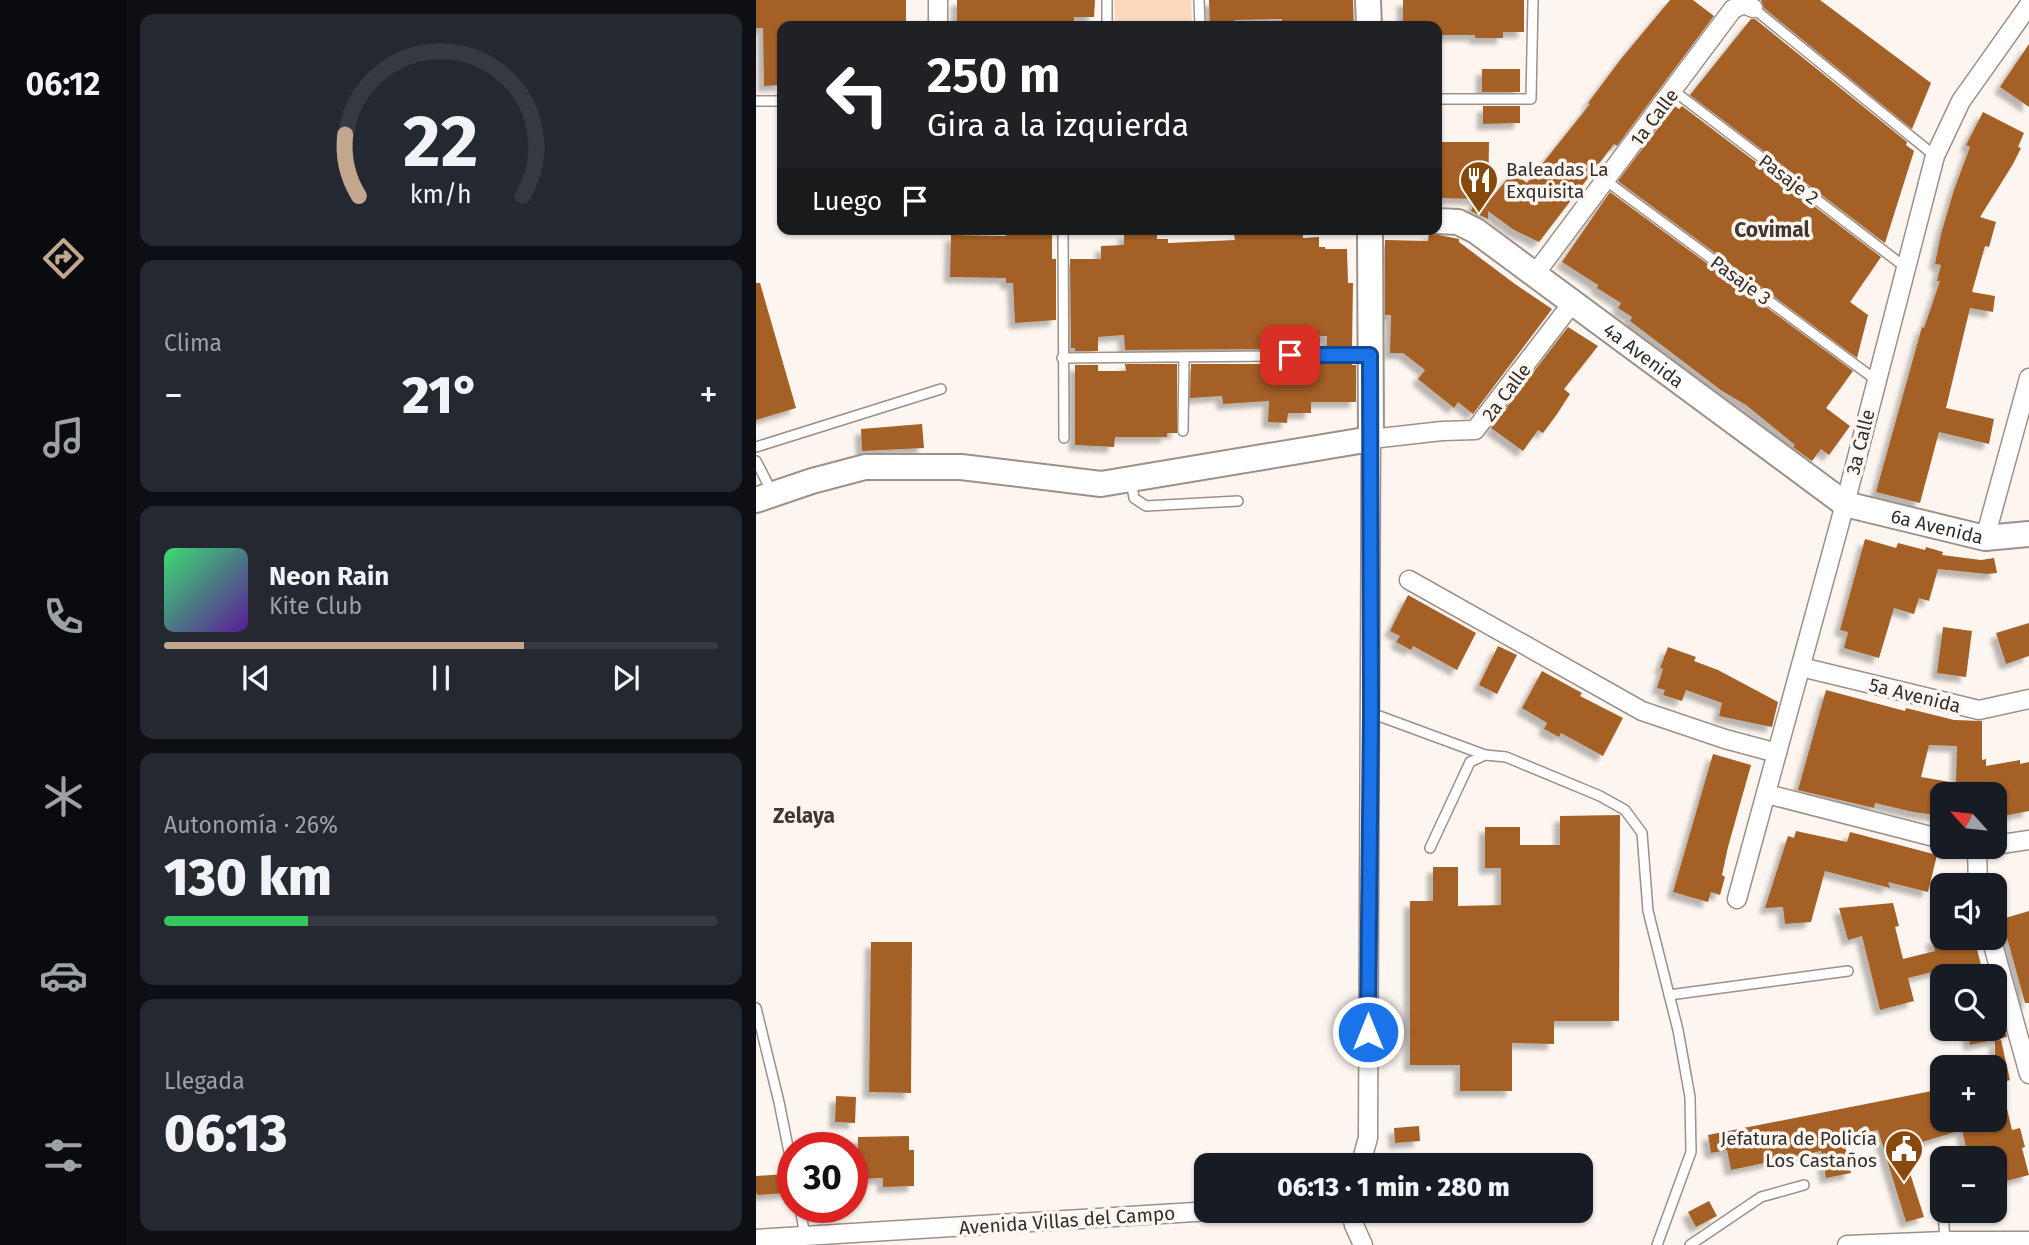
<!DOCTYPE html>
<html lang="es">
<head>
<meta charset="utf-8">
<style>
  :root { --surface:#171b24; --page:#242831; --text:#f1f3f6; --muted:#9ea1a6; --line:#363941; --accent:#c2a68d }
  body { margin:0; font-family:"Fira Sans",sans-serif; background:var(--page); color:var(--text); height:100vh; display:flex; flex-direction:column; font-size:26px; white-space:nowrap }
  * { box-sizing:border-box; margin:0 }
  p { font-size:23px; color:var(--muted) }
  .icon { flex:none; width:38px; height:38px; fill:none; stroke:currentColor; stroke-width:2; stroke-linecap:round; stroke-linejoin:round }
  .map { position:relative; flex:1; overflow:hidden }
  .details { display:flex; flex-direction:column; gap:14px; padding:14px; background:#0d0f14; width:630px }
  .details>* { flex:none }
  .guide { position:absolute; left:21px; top:21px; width:665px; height:214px; border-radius:14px; box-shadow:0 2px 5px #0004; background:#202124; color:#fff; overflow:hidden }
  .needle { width:46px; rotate:297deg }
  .buttons { position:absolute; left:1174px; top:782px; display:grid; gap:14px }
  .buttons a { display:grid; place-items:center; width:77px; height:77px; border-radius:14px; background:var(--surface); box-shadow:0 2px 5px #0004; font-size:35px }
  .speed { position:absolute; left:21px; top:1132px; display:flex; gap:14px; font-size:35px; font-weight:700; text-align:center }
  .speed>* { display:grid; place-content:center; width:91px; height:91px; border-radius:50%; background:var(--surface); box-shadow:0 2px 5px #0004; line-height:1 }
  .speed .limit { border:10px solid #d22; background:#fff; color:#111 }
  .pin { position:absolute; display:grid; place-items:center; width:60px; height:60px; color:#fff; margin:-30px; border-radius:14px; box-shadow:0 4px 10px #0006 }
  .me { position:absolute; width:77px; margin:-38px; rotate:0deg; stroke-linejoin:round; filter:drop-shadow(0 0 5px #0008) }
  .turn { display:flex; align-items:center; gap:24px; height:147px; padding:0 35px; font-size:32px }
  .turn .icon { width:91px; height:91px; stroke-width:2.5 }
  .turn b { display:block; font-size:49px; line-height:60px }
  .then { display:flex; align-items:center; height:66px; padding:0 35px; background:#0003; gap:14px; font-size:26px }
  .big { font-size:52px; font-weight:800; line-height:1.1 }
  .details .tile { flex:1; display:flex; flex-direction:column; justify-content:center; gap:10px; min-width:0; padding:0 24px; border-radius:14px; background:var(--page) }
  .details .dial { align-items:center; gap:0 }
  .dial svg { height:182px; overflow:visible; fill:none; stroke:var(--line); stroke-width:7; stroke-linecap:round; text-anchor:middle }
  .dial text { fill:var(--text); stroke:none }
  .song { display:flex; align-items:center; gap:21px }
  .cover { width:84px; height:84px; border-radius:10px; background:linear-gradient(135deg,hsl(140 70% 55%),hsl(270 70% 35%)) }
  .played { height:7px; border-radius:4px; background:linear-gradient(90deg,var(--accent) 65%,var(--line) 65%) }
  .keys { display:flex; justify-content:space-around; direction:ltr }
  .heat { display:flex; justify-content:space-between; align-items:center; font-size:38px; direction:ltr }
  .charge { height:10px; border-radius:5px; background:linear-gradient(90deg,#34c759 26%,var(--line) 0) }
  .trip { position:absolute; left:438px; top:1153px; width:399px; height:70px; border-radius:14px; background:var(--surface); box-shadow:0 2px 5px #0004; font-weight:800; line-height:70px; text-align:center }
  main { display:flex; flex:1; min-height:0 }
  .tabs { display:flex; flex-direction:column; width:126px; justify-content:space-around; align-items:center; background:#090b0e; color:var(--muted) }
  .tabs .icon { width:49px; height:49px }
  .tabs .active { color:var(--accent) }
  .tabs b { font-size:32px; color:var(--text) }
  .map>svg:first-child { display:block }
  .green { fill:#fed8bd }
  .building { fill:#a56126; fill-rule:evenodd; filter:url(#shadow) }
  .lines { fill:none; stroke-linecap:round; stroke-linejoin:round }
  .lane-casing { stroke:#9c9088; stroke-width:12 }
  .street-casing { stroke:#9c9088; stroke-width:21 }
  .secondary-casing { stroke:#9c9088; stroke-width:28 }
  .lane { stroke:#fff; stroke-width:9 }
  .street { stroke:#fff; stroke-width:18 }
  .secondary { stroke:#fff; stroke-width:24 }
  .route-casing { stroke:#114b97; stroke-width:18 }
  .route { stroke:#1a73e8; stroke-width:12 }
  .labels { text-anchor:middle; stroke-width:7; stroke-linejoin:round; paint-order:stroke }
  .street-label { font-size:19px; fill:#332e2b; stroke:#fdf6f0 }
  .poi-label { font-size:19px; fill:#332e2b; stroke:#fdf6f0; text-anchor:start }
  .neighbourhood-label { font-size:21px; font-weight:bold; fill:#423831; stroke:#fdf6f0 }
</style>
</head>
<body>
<main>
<nav class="tabs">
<b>06:12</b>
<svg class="icon active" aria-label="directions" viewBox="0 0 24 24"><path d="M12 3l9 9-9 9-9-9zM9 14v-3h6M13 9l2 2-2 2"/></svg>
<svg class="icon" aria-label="music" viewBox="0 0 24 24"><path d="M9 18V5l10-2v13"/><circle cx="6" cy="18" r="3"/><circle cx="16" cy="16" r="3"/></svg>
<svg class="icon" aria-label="phone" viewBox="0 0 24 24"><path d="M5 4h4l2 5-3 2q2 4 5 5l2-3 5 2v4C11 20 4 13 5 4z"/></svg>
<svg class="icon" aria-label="climate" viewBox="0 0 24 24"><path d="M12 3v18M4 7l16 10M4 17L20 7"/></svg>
<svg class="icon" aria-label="car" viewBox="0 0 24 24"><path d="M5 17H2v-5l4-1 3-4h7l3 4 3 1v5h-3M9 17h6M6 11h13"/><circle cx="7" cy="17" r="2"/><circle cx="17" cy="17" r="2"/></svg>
<svg class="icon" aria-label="filters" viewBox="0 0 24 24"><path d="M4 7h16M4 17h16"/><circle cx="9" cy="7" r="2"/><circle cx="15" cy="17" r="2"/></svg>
</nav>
<section class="details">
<div class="tile dial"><svg viewBox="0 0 100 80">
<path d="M14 69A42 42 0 1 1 86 69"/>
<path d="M14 69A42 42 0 0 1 8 42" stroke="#c2a68d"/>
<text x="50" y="56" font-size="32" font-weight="700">22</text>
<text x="50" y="72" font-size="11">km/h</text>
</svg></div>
<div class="tile"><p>Clima</p>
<div class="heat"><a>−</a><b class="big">21°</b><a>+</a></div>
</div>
<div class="tile">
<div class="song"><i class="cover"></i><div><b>Neon Rain</b><p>Kite Club</p></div></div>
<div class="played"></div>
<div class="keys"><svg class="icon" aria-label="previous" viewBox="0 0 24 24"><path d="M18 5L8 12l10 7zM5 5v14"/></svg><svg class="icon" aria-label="pause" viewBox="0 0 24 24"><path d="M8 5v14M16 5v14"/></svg><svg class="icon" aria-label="next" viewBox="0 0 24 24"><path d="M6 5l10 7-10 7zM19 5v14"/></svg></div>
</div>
<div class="tile"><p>Autonomía · 26%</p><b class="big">130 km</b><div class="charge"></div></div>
<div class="tile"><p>Llegada</p><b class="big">06:13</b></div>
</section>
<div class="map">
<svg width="1273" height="1245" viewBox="0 0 1273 1245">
  <defs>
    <filter id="shadow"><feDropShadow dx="-6" dy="6" stdDeviation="2" flood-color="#0004"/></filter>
  </defs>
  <rect width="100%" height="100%" fill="#fdf6f0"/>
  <path class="green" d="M358 0H435L436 26H359Z"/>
  <g class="building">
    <path d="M0 0H150V25L63 26V22L26 24V85L8 86 7 28H0Z"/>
    <path d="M201 0H339L338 17H318V24L247 23V26H201Z"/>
    <path d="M453 0H597L598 26H526V19L479 20V26H454Z"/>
    <path d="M647 0H768V32H747V38H719V35H681V26L647 25Z"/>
    <path d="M914 0H937L958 16 861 146 858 144 783 242 758 230 732 211V219L715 211 720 199 681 198V142H733L732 202 757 172 771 183 834 104 832 103 865 59Z"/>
    <path d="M1005 0H1064L1175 83 1156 129 1008 8Z"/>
    <path d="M995 19H999L1151 142 1150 145 1158 151 1129 243 934 95Z"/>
    <path d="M1273 44V107L1244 87Z"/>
    <rect x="726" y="69" width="38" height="23"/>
    <path d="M727 106H764V123L727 124Z"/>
    <path d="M919 106 923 109 926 106 1125 257 1094 302 1112 315 1101 358 862 181Z"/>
    <path d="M1227 112 1268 133 1262 147 1265 148 1257 164 1224 217 1240 222 1233 247 1229 246 1216 292 1239 296 1237 312 1214 308 1190 408 1238 419 1233 444 1183 432 1164 503 1120 492 1166 327 1168 328 1184 281H1181L1185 265 1179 264 1185 234 1198 190 1214 147 1210 145Z"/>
    <path d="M854 192 1097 371 1070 408 1094 426 1073 455 1065 449 1056 461 1037 447 1039 445 990 405 966 391 874 321 876 317 862 308 865 303 841 288 842 285 806 262Z"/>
    <path d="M296 232V259H300V320L259 323 257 283H250V278L194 277 195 235 250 236V233Z"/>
    <path d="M368 233 401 234V239H412V243L479 240 478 235 547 234V238L563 237V247H569V249H591L592 283H597L596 348H571V336H522V349L369 350 368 335 342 337V351H319V348H315L314 259H345V246L368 245Z"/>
    <path d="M673 233 703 239V242L759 284 796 309 717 414 702 402 698 408 662 379 669 370 647 353H634L635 315H629V240L672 241Z"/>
    <path d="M0 283H4L40 408 0 420Z"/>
    <path d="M812 327 842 346 808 389 814 394 801 414 787 433 782 430 767 451 735 428Z"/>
    <path d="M572 362H596V365H600V402H555V413H532L531 423 512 422 513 401 467 404 466 396 434 398 435 364H572Z"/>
    <path d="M369 364H421V433H411V437H359L358 447 319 445V365H342V371H370Z"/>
    <path d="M166 424 168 448 106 451 105 429Z"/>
    <path d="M1109 539 1140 548 1142 543 1169 550 1170 547 1187 552 1186 555 1225 560 1238 558 1241 573 1231 574 1182 569 1173 601 1163 598 1158 614 1138 608 1123 658 1088 648 1092 632 1084 630Z"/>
    <path d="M652 595 720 633 701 670 657 646 655 650 640 642 644 636 634 631Z"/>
    <path d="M1273 623V656L1250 664 1240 633Z"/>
    <path d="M1187 627 1216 631 1210 677 1181 673Z"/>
    <path d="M742 646 761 655 741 694 723 685Z"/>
    <path d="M912 647 940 657 938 661 962 670 1022 702 1016 727 963 716 966 703 930 690 926 701 907 695 909 690 901 688 907 669 904 668Z"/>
    <path d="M786 671 826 693 824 696 867 718 847 756 805 733 803 737 788 729 791 723 766 708Z"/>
    <path d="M1070 690 1149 711 1150 708 1198 720 1226 721V760L1230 759V766L1264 760V764L1273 762V811L1247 816 1244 794H1186V816L1157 812 1119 803 1118 808 1042 790ZM1173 745 1201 746 1200 783 1165 777Z"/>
    <path d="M957 754 995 765 972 847 966 875 969 877 964 895 955 892 952 902 917 892Z"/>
    <path d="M864 815 863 1021H798V1044L756 1043V1091H704V1065H654V901H677V867H702V906L745 905V868H729V827H764V845H804V816Z"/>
    <path d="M1040 831 1091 842 1094 832 1181 855 1172 892 1132 882 1134 888 1069 871 1055 922 1029 924 1027 907 1009 908 1032 836 1038 838Z"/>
    <path d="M1137 903 1143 926 1139 927 1147 959 1179 951 1175 938H1218L1228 976H1186L1184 970 1152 978 1158 1001 1124 1010 1106 936 1092 940 1083 908Z"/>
    <path d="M1273 911V1003H1269L1246 919Z"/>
    <path d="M115 942H156L155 1093 113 1092Z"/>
    <path d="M1211 1029H1249L1251 1037 1214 1045Z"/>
    <path d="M1245 1040 1254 1080 1245 1083 1256 1130 1264 1128 1269 1147 1266 1148 1273 1175 1242 1183 1239 1171V1154L1220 1158 1218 1150 1211 1151 1206 1130 1146 1148 1168 1217 1150 1222 1122 1130 1087 1137 1095 1173 1070 1178 1065 1151 975 1170 971 1150 955 1153 952 1135 1186 1089V1120H1239V1041Z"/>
    <path d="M80 1096 100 1097 99 1123 79 1122Z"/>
    <path d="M663 1126 664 1141 639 1143 638 1128Z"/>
    <path d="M153 1136V1150H158V1186L127 1187V1178L102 1179V1137Z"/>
    <path d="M30 1174 31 1193 2 1195 0 1193V1176Z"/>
    <path d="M953 1201 961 1216 940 1227 932 1212Z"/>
  </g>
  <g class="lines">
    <defs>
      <g id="lane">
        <path d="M351 0V26"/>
        <path d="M443 0 444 26"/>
        <path d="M997 8 1179 156"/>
        <path d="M918 91 1149 267"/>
        <path d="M681 99H775L777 0"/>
        <path d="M0 101H26"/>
        <path d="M849 180 1120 380"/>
        <path d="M307 229 308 438"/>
        <path d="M306 358 612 355"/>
        <path d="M427 431 428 357"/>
        <path d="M0 447 185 389"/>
        <path d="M0 461 16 492"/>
        <path d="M375 481 378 498 390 506 482 501"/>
        <path d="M615 713 729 755"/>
        <path d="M674 848 714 762 729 755 750 757 844 796 869 810 886 833 892 911 922 1030 934 1097 935 1152 901 1245"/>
        <path d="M913 995 1092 971"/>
        <path d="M0 1008 23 1102 37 1172"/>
        <path d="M1180 1175 1186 1208"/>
        <path d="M44 1208 49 1236"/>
        <path d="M1187 1211 1189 1241"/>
        <path d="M934 1245 1005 1197 1048 1185"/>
      </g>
      <g id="street">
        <path d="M182 26V0"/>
        <path d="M779 274 977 9 988 4 997 8"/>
        <path d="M1229 538 1273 378"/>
        <path d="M653 580 886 711 969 739 1021 753"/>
        <path d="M1045 667 1223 710 1273 699"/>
        <path d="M1011 794 1186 839"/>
        <path d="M1239 845 1273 840"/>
        <path d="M1221 848 1222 886"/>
        <path d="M981 899 1089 504 1179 156 1205 101 1273 5"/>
        <path d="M1235 938 1273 1074"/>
        <path d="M604 1166 612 1138 615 439 686 431 719 430 817 302"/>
        <path d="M595 1211 598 1225 607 1245"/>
        <path d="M0 1239 455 1211"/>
        <path d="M1091 1245 1189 1241H1273"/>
      </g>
      <g id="secondary">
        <path d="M612 0 613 26"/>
        <path id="s1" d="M681 221 702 222 720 231 1089 504 1229 538 1273 534"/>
        <path d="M0 500 56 481 109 467H205L345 484 615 439 614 229"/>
      </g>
    </defs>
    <use href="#lane" class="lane-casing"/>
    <use href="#street" class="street-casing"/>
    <use href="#secondary" class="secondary-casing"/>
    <use href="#lane" class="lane"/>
    <use href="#street" class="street"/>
    <use href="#secondary" class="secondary"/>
  </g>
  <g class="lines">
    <defs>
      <path id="route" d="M534 355H614L615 713 612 1032"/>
    </defs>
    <use href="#route" class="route-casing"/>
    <use href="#route" class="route"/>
  </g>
  <defs>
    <symbol id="restaurant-pin" viewBox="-11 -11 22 30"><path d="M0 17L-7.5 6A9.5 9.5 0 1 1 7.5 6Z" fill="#88490c" stroke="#fdf6f0"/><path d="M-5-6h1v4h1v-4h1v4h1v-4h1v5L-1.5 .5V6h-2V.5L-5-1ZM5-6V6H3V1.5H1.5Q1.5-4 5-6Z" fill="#fff"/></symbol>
    <symbol id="civic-pin" viewBox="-11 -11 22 30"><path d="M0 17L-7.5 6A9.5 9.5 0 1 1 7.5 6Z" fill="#88490c" stroke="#fdf6f0"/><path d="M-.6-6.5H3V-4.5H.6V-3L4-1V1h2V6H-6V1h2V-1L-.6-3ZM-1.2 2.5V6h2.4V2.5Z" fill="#fff"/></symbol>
  </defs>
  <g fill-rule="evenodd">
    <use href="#restaurant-pin" x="701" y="158" width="44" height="60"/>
    <use href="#civic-pin" x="1126" y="1127" width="44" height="60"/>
  </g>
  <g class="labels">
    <g class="street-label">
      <text transform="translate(898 117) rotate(-53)" y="7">1a Calle</text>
      <text transform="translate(1033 179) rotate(37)" y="7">Pasaje 2</text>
      <text transform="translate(985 280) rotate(36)" y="7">Pasaje 3</text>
      <text dy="7" stroke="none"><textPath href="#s1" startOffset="250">4a Avenida</textPath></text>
      <text transform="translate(750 392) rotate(-53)" y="7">2a Calle</text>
      <text transform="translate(1104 442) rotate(-76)" y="7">3a Calle</text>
      <text dy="7" stroke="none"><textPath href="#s1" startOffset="595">6a Avenida</textPath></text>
      <text transform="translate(1159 695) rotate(14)" y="7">5a Avenida</text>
      <text transform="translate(311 1220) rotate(-4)" y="7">Avenida Villas del Campo</text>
    </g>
    <g class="poi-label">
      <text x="750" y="176">Baleadas La<tspan x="750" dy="22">Exquisita</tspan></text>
      <text x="1121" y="1145" text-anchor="end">Jefatura de Policía<tspan x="1121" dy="22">Los Castaños</tspan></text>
    </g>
    <g class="neighbourhood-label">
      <text x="1016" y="237">Covimal</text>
      <text x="48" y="823">Zelaya</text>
    </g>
  </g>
</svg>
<div class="buttons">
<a><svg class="needle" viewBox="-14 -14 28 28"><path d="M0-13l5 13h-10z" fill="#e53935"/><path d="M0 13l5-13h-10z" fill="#9ea1a6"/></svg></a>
<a><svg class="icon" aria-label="sound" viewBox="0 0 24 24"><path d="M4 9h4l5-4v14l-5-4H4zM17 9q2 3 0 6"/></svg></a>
<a><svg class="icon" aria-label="search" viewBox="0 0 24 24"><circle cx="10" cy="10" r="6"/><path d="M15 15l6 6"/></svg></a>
<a>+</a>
<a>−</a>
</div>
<div class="speed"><div class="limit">30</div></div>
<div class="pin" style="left:534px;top:355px;background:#d93025"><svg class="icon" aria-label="arrive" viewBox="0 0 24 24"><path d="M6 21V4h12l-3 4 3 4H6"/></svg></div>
<svg class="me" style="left:612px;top:1032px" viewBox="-20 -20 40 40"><circle r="17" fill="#1a73e8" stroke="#fff" stroke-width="3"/><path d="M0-11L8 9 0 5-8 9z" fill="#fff"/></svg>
<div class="trip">06:13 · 1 min · 280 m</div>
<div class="guide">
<div class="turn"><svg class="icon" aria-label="left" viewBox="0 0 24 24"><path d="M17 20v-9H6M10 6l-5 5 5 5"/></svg><div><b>250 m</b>Gira a la izquierda</div></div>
<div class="then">Luego<svg class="icon" aria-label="arrive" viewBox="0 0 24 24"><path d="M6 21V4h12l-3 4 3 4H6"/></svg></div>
</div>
</div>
</main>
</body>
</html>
